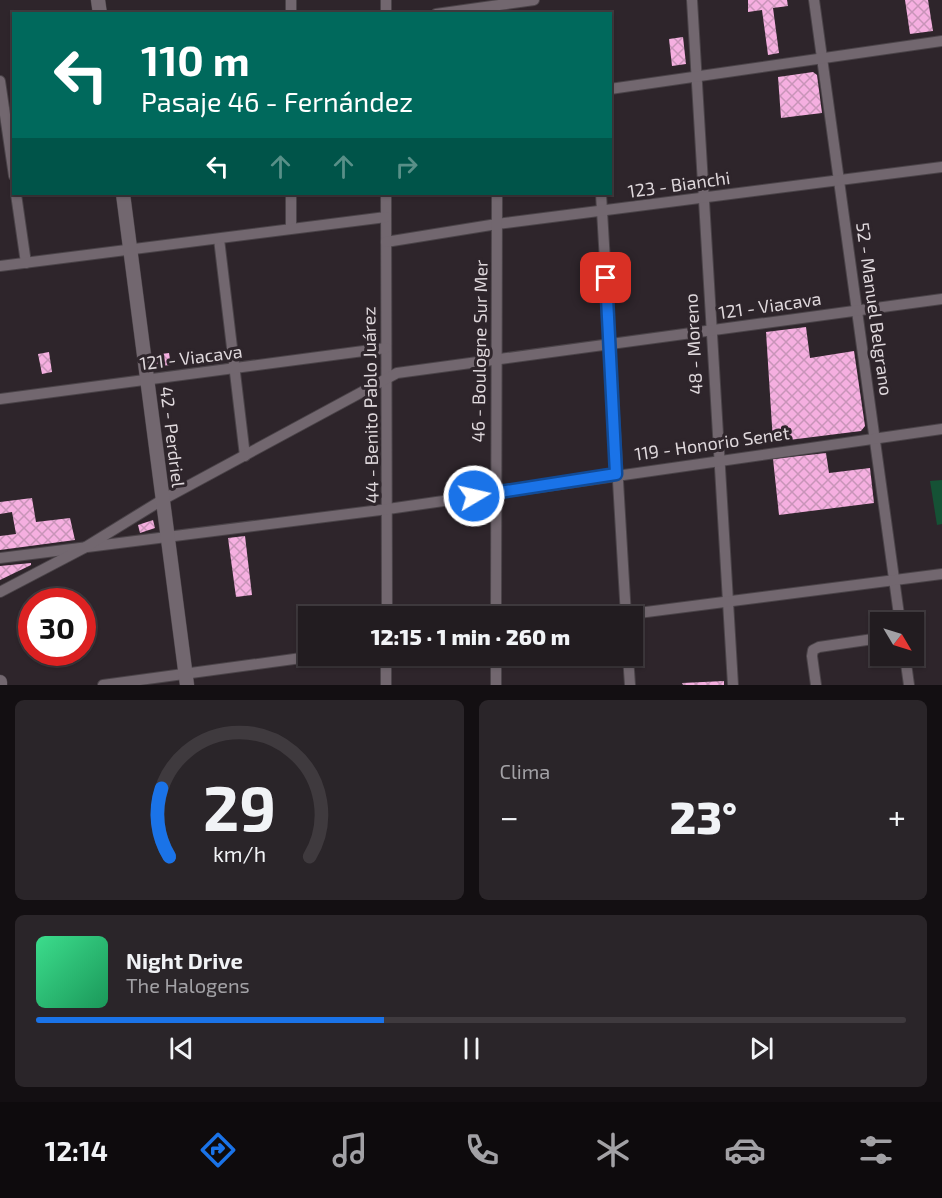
<!DOCTYPE html>
<html lang="es">
<head>
<meta charset="utf-8">
<style>
  :root { --surface:#221c20; --page:#2a2529; --text:#f1f3f6; --muted:#a2a1a5; --line:#3f3a3e; --accent:#1a73e8 }
  body { margin:0; font-family:"Exo 2",sans-serif; background:var(--page); color:var(--text); height:100vh; display:flex; flex-direction:column; font-size:22px; white-space:nowrap }
  * { box-sizing:border-box; margin:0 }
  p { font-size:20px; color:var(--muted) }
  .icon { flex:none; width:33px; height:33px; fill:none; stroke:currentColor; stroke-width:2; stroke-linecap:round; stroke-linejoin:round }
  .map { position:relative; height:685px; overflow:hidden }
  .details { display:flex; flex-direction:column; gap:15px; padding:15px; background:#130f12; flex:1 }
  .details>* { flex:none }
  .guide { position:absolute; left:12px; top:12px; width:600px; height:183px; border-radius:0px; box-shadow:0 2px 4px #0004,0 0 0 2px var(--line); background:#00695c; color:#fff; overflow:hidden }
  .needle { width:39px; rotate:128deg }
  .tools { position:absolute; left:870px; top:612px; display:grid; gap:12px }
  .tools a { display:grid; place-items:center; width:54px; height:54px; border-radius:0px; background:var(--surface); box-shadow:0 2px 4px #0004,0 0 0 2px var(--line); font-size:30px }
  .speed { position:absolute; left:18px; top:588px; display:flex; gap:12px; font-size:30px; font-weight:700; text-align:center }
  .speed>* { display:grid; place-content:center; width:78px; height:78px; border-radius:50%; background:var(--surface); box-shadow:0 2px 4px #0004,0 0 0 2px var(--line); line-height:1 }
  .speed .limit { border:9px solid #d22; background:#fff; color:#111 }
  .pin { position:absolute; display:grid; place-items:center; width:51px; height:51px; color:#fff; margin:-26px; border-radius:12px; box-shadow:0 3px 9px #0006 }
  .me { position:absolute; width:66px; margin:-33px; rotate:81deg; stroke-linejoin:round; filter:drop-shadow(0 0 4px #0008) }
  .turn { display:flex; align-items:center; gap:21px; height:126px; padding:0 30px; font-size:27px }
  .turn .icon { width:78px; height:78px; stroke-width:2.5 }
  .turn b { display:block; font-size:42px; line-height:51px }
  .lanes { display:flex; align-items:center; height:57px; padding:0 30px; background:#0003; justify-content:center; gap:30px; direction:ltr }
  .lanes .off { opacity:.35 }
  .big { font-size:45px; font-weight:800; line-height:1.1 }
  .details .tile { flex:1; display:flex; flex-direction:column; justify-content:center; gap:9px; min-width:0; padding:0 21px; border-radius:9px; background:var(--page) }
  .details .dial { align-items:center; gap:0 }
  .dial svg { height:156px; overflow:visible; fill:none; stroke:var(--line); stroke-width:7; stroke-linecap:round; text-anchor:middle }
  .dial text { fill:var(--text); stroke:none }
  .song { display:flex; align-items:center; gap:18px }
  .cover { width:72px; height:72px; border-radius:9px; background:linear-gradient(135deg,hsl(150 70% 55%),hsl(150 70% 35%)) }
  .played { height:6px; border-radius:3px; background:linear-gradient(90deg,var(--accent) 40%,var(--line) 40%) }
  .keys { display:flex; justify-content:space-around; direction:ltr }
  .heat { display:flex; justify-content:space-between; align-items:center; font-size:33px; direction:ltr }
  .details .tiles { flex:1; display:grid; gap:15px; grid-template-columns:1fr 1fr }
  .tile:last-child { grid-column:span 2 }
  .trip { position:absolute; left:298px; top:606px; width:345px; height:60px; border-radius:0px; background:var(--surface); box-shadow:0 2px 4px #0004,0 0 0 2px var(--line); font-weight:800; line-height:60px; text-align:center }
  .menu { display:flex; height:96px; justify-content:space-around; align-items:center; background:#0e0b0d; color:var(--muted) }
  .menu .icon { width:42px; height:42px }
  .menu .current { color:var(--accent) }
  .menu b { font-size:27px; color:var(--text) }
  .map>svg:first-child { display:block }
  .park { fill:#155235 }
  .building { fill:url(#building-cross-hatch) }
  .lines { fill:none; stroke-linecap:round; stroke-linejoin:round }
  .minor-casing { stroke:#4a4348; stroke-width:12 }
  .tertiary-casing { stroke:#4a4348; stroke-width:15 }
  .minor { stroke:#72676f; stroke-width:10 }
  .tertiary { stroke:#72676f; stroke-width:14 }
  .route-casing { stroke:#114b97; stroke-width:15 }
  .route { stroke:#1a73e8; stroke-width:10 }
  .labels { text-anchor:middle; stroke-width:6; stroke-linejoin:round; paint-order:stroke }
  .street-label { font-size:18px; fill:#dfd8dc; stroke:#2e252b }
</style>
</head>
<body>
<div class="map">
<svg width="942" height="685" viewBox="0 0 942 685">
  <defs>
    <pattern id="building-cross-hatch" width="8" height="8" patternUnits="userSpaceOnUse" patternTransform="scale(1.5)"><rect width="8" height="8" fill="#f5afe0"/><path d="M0 0l8 8M0 8l8-8" fill="none" stroke="#c894b8"/></pattern>
  </defs>
  <rect width="100%" height="100%" fill="#2e252b"/>
  <path class="park" d="M942 480V524L937 525 930 481Z"/>
  <g class="building">
    <path d="M748 0H787L788 6 773 8 779 53 768 55 762 10 748 12Z"/>
    <path d="M905 0H928L933 31 910 34Z"/>
    <path d="M683 37 686 64 672 66 669 39Z"/>
    <path d="M813 72 817 75 822 113 781 118 778 77Z"/>
    <path d="M806 327 810 358 854 351 865 426 861 431 773 442 766 332Z"/>
    <path d="M49 352 52 372 42 374 38 354Z"/>
    <path d="M169 353 171 365 160 366 154 362 153 355Z"/>
    <path d="M826 453 829 473 870 468 874 503 779 515 773 459Z"/>
    <path d="M32 498 36 522 70 518 75 540 0 550V536L16 534 12 512 0 514V502Z"/>
    <path d="M153 520 155 528 140 533 138 525Z"/>
    <path d="M245 536 252 595 236 597 228 538Z"/>
    <path d="M31 563V565L0 580V566Z"/>
    <path d="M724 681V685H683L682 683Z"/>
  </g>
  <g class="lines">
    <defs>
      <g id="minor">
        <path d="M386 0V14"/>
        <path d="M692 0 733 685"/>
        <path d="M814 0 900 622"/>
        <path d="M291 14V0"/>
        <path d="M436 14 534 0"/>
        <path d="M0 81 14 176"/>
        <path d="M610 89 942 41"/>
        <path d="M16 194 26 263"/>
        <path d="M291 194V228"/>
        <path d="M386 194 387 616"/>
        <path d="M601 194 626 616"/>
        <path d="M219 239 245 456"/>
        <path d="M386 242 497 224 942 167"/>
        <path d="M0 266 386 217"/>
        <path d="M0 399 386 348"/>
        <path d="M0 558 388 509 942 429"/>
        <path d="M0 592 84 548 162 500 397 373 942 299"/>
        <path d="M496 616 497 194"/>
        <path d="M615 616 942 574"/>
        <path d="M628 656 630 685"/>
        <path d="M905 656 909 685"/>
        <path d="M103 685 316 656"/>
        <path d="M386 685V656"/>
        <path d="M496 685V656"/>
        <path d="M816 685 812 656 813 650 819 647 880 638"/>
      </g>
      <g id="tertiary">
        <path d="M98 0 100 14"/>
        <path d="M123 194 187 685"/>
        <path d="M0 682V685"/>
      </g>
    </defs>
    <use href="#minor" class="minor-casing"/>
    <use href="#tertiary" class="tertiary-casing"/>
    <use href="#minor" class="minor"/>
    <use href="#tertiary" class="tertiary"/>
  </g>
  <g class="lines">
    <defs>
      <path id="route" d="M474 496 616 474 606 278"/>
    </defs>
    <use href="#route" class="route-casing"/>
    <use href="#route" class="route"/>
  </g>
  <g class="labels">
    <g class="street-label">
      <text transform="translate(679 185) rotate(-8)" y="6">123 - Bianchi</text>
      <text transform="translate(770 306) rotate(-8)" y="6">121 - Viacava</text>
      <text transform="translate(874 309) rotate(82)" y="6">52 - Manuel Belgrano</text>
      <text transform="translate(694 344) rotate(-93)" y="6">48 - Moreno</text>
      <text transform="translate(480 351) rotate(-89)" y="6">46 - Boulogne Sur Mer</text>
      <text transform="translate(191 358) rotate(-7)" y="6">121 - Viacava</text>
      <text transform="translate(371 405) rotate(-91)" y="6">44 - Benito Pablo Juárez</text>
      <text transform="translate(172 437) rotate(83)" y="6">42 - Perdriel</text>
      <text transform="translate(712 444) rotate(-8)" y="6">119 - Honorio Senet</text>
    </g>
  </g>
</svg>
<div class="tools">
<a><svg class="needle" viewBox="-14 -14 28 28"><path d="M0-13l5 13h-10z" fill="#e53935"/><path d="M0 13l5-13h-10z" fill="#a2a1a5"/></svg></a>
</div>
<div class="speed"><div class="limit">30</div></div>
<div class="pin" style="left:606px;top:278px;background:#d93025"><svg class="icon" aria-label="arrive" viewBox="0 0 24 24"><path d="M6 21V4h12l-3 4 3 4H6"/></svg></div>
<svg class="me" style="left:474px;top:496px" viewBox="-20 -20 40 40"><circle r="17" fill="#1a73e8" stroke="#fff" stroke-width="3"/><path d="M0-11L8 9 0 5-8 9z" fill="#fff"/></svg>
<div class="trip">12:15 · 1 min · 260 m</div>
<div class="guide">
<div class="turn"><svg class="icon" aria-label="left" viewBox="0 0 24 24"><path d="M17 20v-9H6M10 6l-5 5 5 5"/></svg><div><b>110 m</b>Pasaje 46 - Fernández</div></div>
<div class="lanes"><svg class="icon" aria-label="left" viewBox="0 0 24 24"><path d="M17 20v-9H6M10 6l-5 5 5 5"/></svg><svg class="icon off" aria-label="ahead" viewBox="0 0 24 24"><path d="M12 20V5M6 11l6-6 6 6"/></svg><svg class="icon off" aria-label="ahead" viewBox="0 0 24 24"><path d="M12 20V5M6 11l6-6 6 6"/></svg><svg class="icon off" aria-label="right" viewBox="0 0 24 24"><path d="M7 20v-9h11M14 6l5 5-5 5"/></svg></div>
</div>
</div>
<section class="details">
<div class="tiles">
<div class="tile dial"><svg viewBox="0 0 100 80">
<path d="M14 69A42 42 0 1 1 86 69"/>
<path d="M14 69A42 42 0 0 1 10 34" stroke="#1a73e8"/>
<text x="50" y="56" font-size="32" font-weight="700">29</text>
<text x="50" y="72" font-size="11">km/h</text>
</svg></div>
<div class="tile"><p>Clima</p>
<div class="heat"><a>−</a><b class="big">23°</b><a>+</a></div>
</div>
<div class="tile">
<div class="song"><i class="cover"></i><div><b>Night Drive</b><p>The Halogens</p></div></div>
<div class="played"></div>
<div class="keys"><svg class="icon" aria-label="previous" viewBox="0 0 24 24"><path d="M18 5L8 12l10 7zM5 5v14"/></svg><svg class="icon" aria-label="pause" viewBox="0 0 24 24"><path d="M8 5v14M16 5v14"/></svg><svg class="icon" aria-label="next" viewBox="0 0 24 24"><path d="M6 5l10 7-10 7zM19 5v14"/></svg></div>
</div>
</div>
</section>
<nav class="menu">
<b>12:14</b>
<svg class="icon current" aria-label="directions" viewBox="0 0 24 24"><path d="M12 3l9 9-9 9-9-9zM9 14v-3h6M13 9l2 2-2 2"/></svg>
<svg class="icon" aria-label="music" viewBox="0 0 24 24"><path d="M9 18V5l10-2v13"/><circle cx="6" cy="18" r="3"/><circle cx="16" cy="16" r="3"/></svg>
<svg class="icon" aria-label="phone" viewBox="0 0 24 24"><path d="M5 4h4l2 5-3 2q2 4 5 5l2-3 5 2v4C11 20 4 13 5 4z"/></svg>
<svg class="icon" aria-label="climate" viewBox="0 0 24 24"><path d="M12 3v18M4 7l16 10M4 17L20 7"/></svg>
<svg class="icon" aria-label="car" viewBox="0 0 24 24"><path d="M5 17H2v-5l4-1 3-4h7l3 4 3 1v5h-3M9 17h6M6 11h13"/><circle cx="7" cy="17" r="2"/><circle cx="17" cy="17" r="2"/></svg>
<svg class="icon" aria-label="filters" viewBox="0 0 24 24"><path d="M4 7h16M4 17h16"/><circle cx="9" cy="7" r="2"/><circle cx="15" cy="17" r="2"/></svg>
</nav>
</body>
</html>
